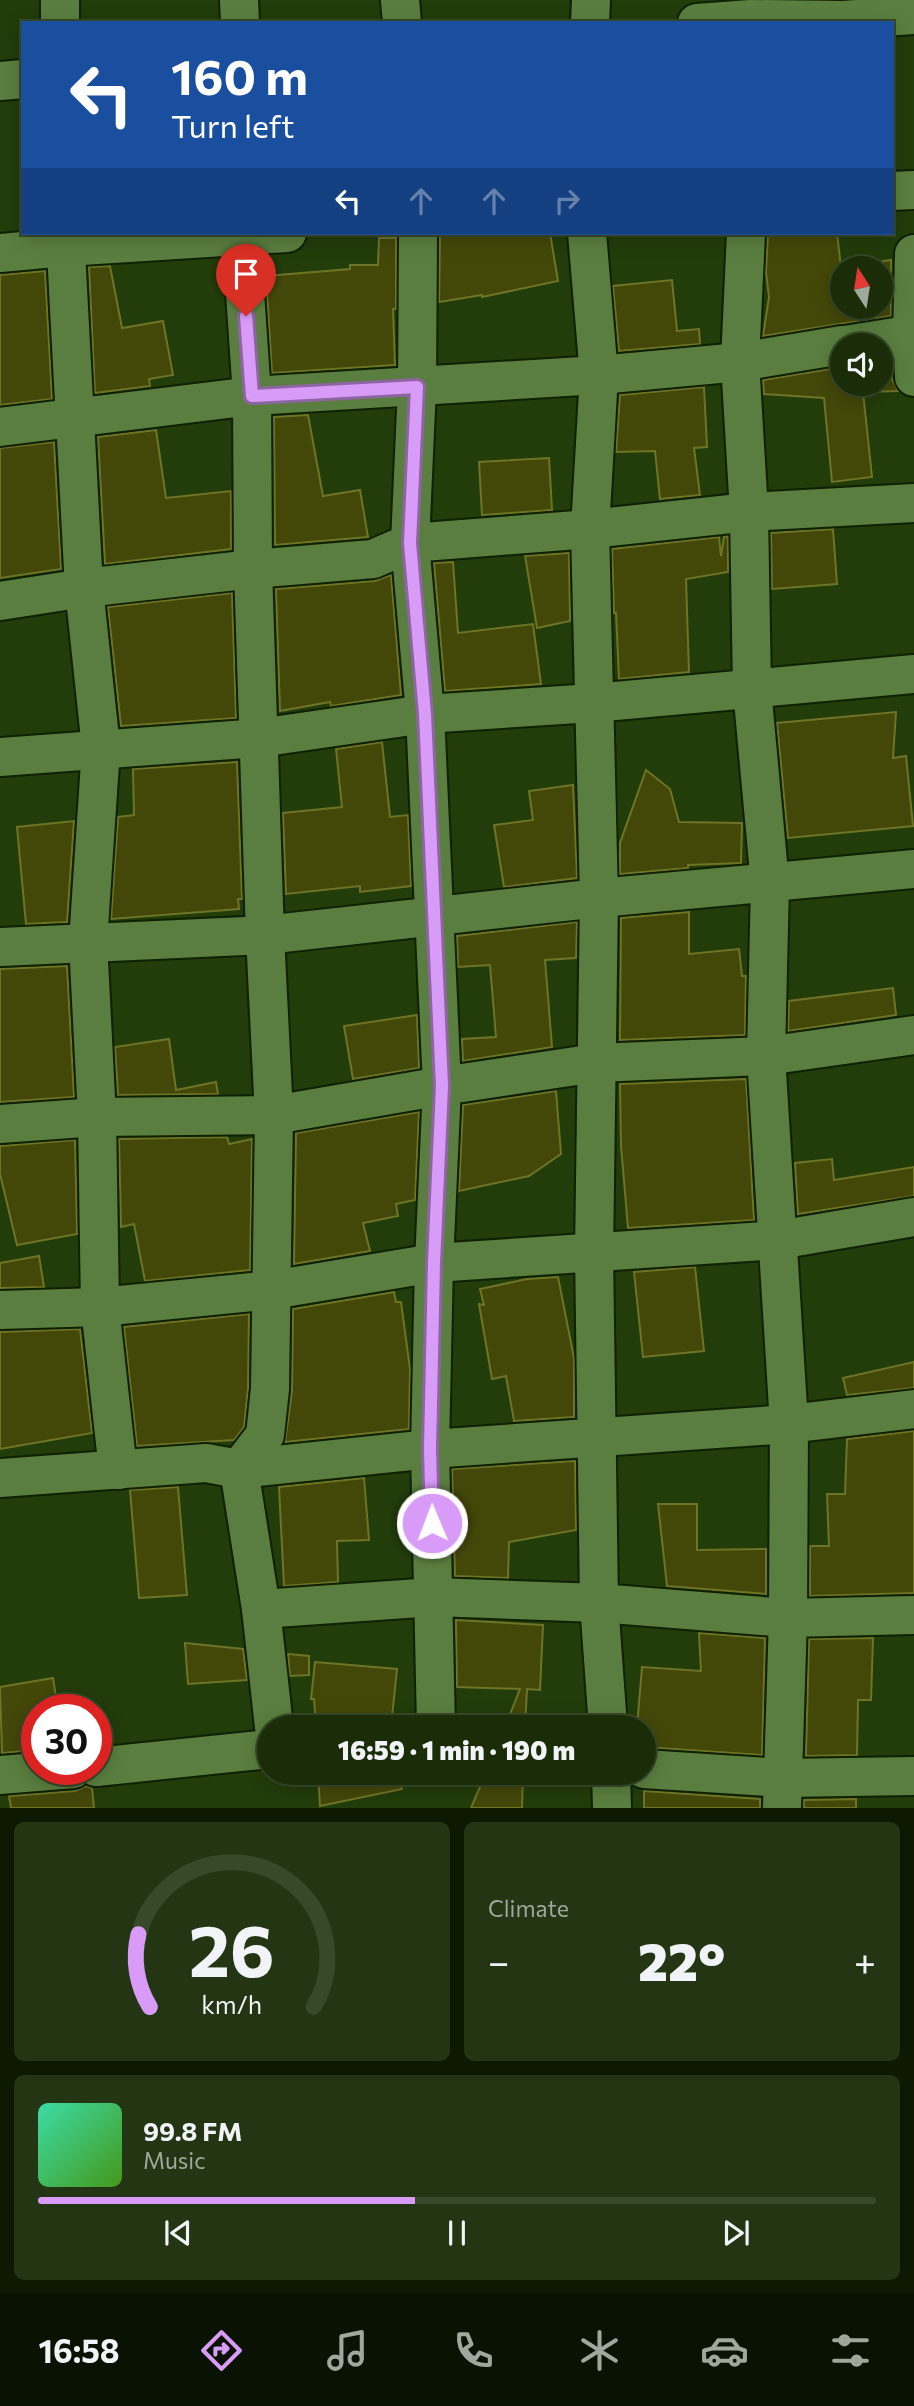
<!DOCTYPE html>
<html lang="en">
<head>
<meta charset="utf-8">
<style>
  :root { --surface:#1a2d08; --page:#233512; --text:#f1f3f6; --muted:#9fa89c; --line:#384929; --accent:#d89bf8 }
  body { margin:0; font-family:Commissioner,sans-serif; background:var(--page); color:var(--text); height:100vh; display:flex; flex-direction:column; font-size:26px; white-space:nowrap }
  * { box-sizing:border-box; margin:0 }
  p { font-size:23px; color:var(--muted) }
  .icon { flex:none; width:38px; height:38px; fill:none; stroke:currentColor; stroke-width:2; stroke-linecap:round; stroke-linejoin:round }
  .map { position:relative; height:1808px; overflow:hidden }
  .sheet { display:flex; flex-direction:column; gap:14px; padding:14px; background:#0e1904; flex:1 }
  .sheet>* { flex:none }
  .guide { position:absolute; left:21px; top:21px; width:873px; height:214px; border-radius:0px; box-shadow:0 4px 18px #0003,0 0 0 2px var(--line); background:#1a4fa0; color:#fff; overflow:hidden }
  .needle { width:46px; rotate:348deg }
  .buttons { position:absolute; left:830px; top:256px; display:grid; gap:14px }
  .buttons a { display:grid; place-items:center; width:63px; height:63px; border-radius:50%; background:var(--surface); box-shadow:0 4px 18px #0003,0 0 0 2px var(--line); font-size:35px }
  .speed { position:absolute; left:21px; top:1694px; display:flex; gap:14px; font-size:35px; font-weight:700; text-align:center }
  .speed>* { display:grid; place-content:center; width:91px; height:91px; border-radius:50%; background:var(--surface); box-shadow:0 4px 18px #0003,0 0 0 2px var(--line); line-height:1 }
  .speed .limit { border:10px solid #d22; background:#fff; color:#111 }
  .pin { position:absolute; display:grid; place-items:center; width:60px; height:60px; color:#fff; margin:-72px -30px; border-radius:50% 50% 50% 0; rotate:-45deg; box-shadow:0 0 7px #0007 }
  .pin .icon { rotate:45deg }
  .me { position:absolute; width:77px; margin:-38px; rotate:359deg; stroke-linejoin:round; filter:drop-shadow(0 0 5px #0008) }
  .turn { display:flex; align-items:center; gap:24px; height:147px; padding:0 35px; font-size:32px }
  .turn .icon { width:91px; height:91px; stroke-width:2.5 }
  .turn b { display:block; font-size:49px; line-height:60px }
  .lanes { display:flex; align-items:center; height:66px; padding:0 35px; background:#0003; justify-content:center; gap:35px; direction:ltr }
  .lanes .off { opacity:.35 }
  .big { font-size:52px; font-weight:800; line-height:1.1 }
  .sheet .widget { flex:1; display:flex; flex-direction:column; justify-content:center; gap:10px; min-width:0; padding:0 24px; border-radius:10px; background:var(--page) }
  .sheet .dial { align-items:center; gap:0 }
  .dial svg { height:182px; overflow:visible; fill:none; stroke:var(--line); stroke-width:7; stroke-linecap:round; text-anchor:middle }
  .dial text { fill:var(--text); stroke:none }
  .song { display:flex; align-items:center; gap:21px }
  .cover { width:84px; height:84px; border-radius:10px; background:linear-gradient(135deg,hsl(160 70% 55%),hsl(100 70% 35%)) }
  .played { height:7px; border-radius:4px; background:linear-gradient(90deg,var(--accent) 45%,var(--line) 45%) }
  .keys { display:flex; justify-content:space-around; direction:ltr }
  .heat { display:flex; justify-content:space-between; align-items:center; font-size:38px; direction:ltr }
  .sheet .tiles { flex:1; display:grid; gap:14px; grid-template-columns:1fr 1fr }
  .widget:last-child { grid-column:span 2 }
  .trip { position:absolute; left:257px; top:1715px; width:399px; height:70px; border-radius:35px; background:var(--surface); box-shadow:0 4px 18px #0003,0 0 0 2px var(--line); font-weight:800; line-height:70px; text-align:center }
  .menu { display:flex; height:112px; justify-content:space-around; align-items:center; background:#0a1203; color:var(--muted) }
  .menu .icon { width:49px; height:49px }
  .menu .current { color:var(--accent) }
  .menu b { font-size:32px; color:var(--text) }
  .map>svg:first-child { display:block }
  .building { fill:#434708; stroke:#6e7426; stroke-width:2; fill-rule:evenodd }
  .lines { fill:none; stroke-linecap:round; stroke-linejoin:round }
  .minor-casing { stroke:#0f2101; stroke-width:42 }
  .minor { stroke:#5a7e3f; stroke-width:38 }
  .route-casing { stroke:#8c65a1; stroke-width:18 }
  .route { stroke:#d89bf8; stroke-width:12 }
</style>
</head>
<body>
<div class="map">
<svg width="914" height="1808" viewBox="0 0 914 1808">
  <rect width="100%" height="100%" fill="#223c0a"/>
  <g class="building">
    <path d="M453 233H550L558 281 482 297V295L439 302 440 235Z"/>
    <path d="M768 233H837L841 267 891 260V316L763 336 769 297 766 272ZM842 268H880V306H842Z"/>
    <path d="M379 238H396V309H393L395 365 272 373 266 276 350 269V265H378Z"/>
    <path d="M110 266 122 328 163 321 173 375 149 379 150 386 95 393 89 267Z"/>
    <path d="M45 271 52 399 0 405V275Z"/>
    <path d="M672 280 677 331 699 329 700 344 619 351 613 286Z"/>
    <path d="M891 360 892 379 898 391 863 392 872 477 832 482 824 398 764 394 763 380 842 367V383H880V362Z"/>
    <path d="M704 387 707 447 694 448 700 495 660 499 655 451 616 452 620 395Z"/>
    <path d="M308 415 323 496 360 490 368 537 275 545 274 417Z"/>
    <path d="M156 430 166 498 231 491V549L105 564 98 437Z"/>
    <path d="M54 442 61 569 0 578V448Z"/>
    <path d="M549 458 552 510 482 515 479 462Z"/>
    <path d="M833 529 837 584 772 589 771 533Z"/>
    <path d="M728 536V572L686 579 689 672 619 679 616 613H614L612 549 719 537 721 556 724 537Z"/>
    <path d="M569 553 570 621 537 628 525 556Z"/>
    <path d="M453 562 458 633 533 624 541 684 445 691 434 563Z"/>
    <path d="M391 575 401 695 331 706 330 702 280 711 276 589 375 581Z"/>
    <path d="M232 593 236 718 121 726 108 607Z"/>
    <path d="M896 712 893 758 906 756 913 826 788 838 777 723Z"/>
    <path d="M382 742 390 817 408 815 411 886 360 892V886L286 894 283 813 342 807 336 749Z"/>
    <path d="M237 762 242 899H238L239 909 111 919 118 817 134 815 133 769Z"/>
    <path d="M646 770 670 789 679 822 742 823 741 863 688 865V868L620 874V843Z"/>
    <path d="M573 785 577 878 504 887 494 825 533 820 529 791Z"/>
    <path d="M74 821 67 922 26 924 17 827Z"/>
    <path d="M689 912V954L739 949 742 976H746L745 1035 620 1040 621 918Z"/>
    <path d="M577 922 576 958 545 960 552 1047 463 1061 462 1039 496 1037 490 965 458 967 457 936Z"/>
    <path d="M67 966 74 1097 0 1102V969Z"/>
    <path d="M893 988 896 1015 788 1031 789 1001Z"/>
    <path d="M417 1015 419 1068 353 1079 344 1026Z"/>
    <path d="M169 1039 176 1090 216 1082 218 1094 118 1095 115 1047Z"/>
    <path d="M746 1079 754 1220 628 1228 621 1146 620 1084Z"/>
    <path d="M556 1091 561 1154 529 1176 459 1191 463 1105Z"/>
    <path d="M419 1112 415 1200 396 1204 398 1216 363 1223 370 1251 294 1264 296 1133Z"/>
    <path d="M227 1137 229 1144 252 1139 250 1270 145 1281 134 1224 121 1227 119 1139Z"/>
    <path d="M75 1140 77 1234 17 1245 0 1174V1146Z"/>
    <path d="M832 1159 834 1180 914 1167V1196L798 1214 795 1163Z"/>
    <path d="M39 1256 44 1287 0 1288V1263Z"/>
    <path d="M695 1267 704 1351 643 1357 634 1272Z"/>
    <path d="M558 1277 574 1358V1417L514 1421 506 1376 492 1379 479 1304 484 1305 480 1289 527 1279Z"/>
    <path d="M394 1292 396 1302H401L410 1369 409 1429 285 1442 292 1391 293 1309Z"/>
    <path d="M249 1314 248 1388 244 1427 234 1440 137 1446 124 1327Z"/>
    <path d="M80 1329 92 1433 0 1449V1332Z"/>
    <path d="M914 1362V1388L847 1395 843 1378Z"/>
    <path d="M914 1431V1593L810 1596V1546H829L827 1494H845L847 1439Z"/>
    <path d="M575 1461 576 1530 509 1542 508 1578 455 1576 452 1469Z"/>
    <path d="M364 1478 369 1540 337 1541 338 1582 284 1586 279 1487Z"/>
    <path d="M178 1487 187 1595 139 1598 130 1490Z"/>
    <path d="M658 1504H697V1550L766 1549V1594L667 1586Z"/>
    <path d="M456 1620 543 1625 540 1690 527 1689 525 1727H505L520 1689 457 1687Z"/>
    <path d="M699 1633 765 1638 762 1755 644 1747V1727H637L642 1667 701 1671Z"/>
    <path d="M873 1638 871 1700H858L857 1755 806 1756 809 1639Z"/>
    <path d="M185 1643 243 1649 247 1680 188 1684Z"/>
    <path d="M288 1654 309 1656V1675L290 1676Z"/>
    <path d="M315 1662 397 1669 391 1727H316L314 1699H311Z"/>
    <path d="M53 1678 58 1710H37V1750L2 1753 0 1687Z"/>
    <path d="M318 1773H399L402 1789 320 1806Z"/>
    <path d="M486 1773H523L522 1808H471Z"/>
    <path d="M86 1786 92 1788 94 1808H11L9 1796 75 1791Z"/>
    <path d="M644 1791 760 1799V1808H644Z"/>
    <path d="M856 1799V1808H804V1800Z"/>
  </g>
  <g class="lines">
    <defs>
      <g id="minor">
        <path d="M60 0V23"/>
        <path d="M239 0 240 23"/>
        <path d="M400 0 402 23"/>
        <path d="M590 23 591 0"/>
        <path d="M697 23 751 19 843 20 914 15"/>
        <path d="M0 81 23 79"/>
        <path d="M892 191 914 190"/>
        <path d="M65 233 84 588 101 748 88 942 97 1117 100 1307 118 1470"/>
        <path d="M241 233 252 396 253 569 265 935 274 1115 270 1389 265 1435 239 1469 261 1609 274 1727"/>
        <path d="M418 233 417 387 410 543 425 714 442 1086 434 1263 430 1449 436 1727"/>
        <path d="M587 233 599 375 590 529 599 898 594 1253 599 1603 608 1727"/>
        <path d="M746 233 740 362 749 512 752 689 770 884 766 1056 789 1424 788 1618 782 1808"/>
        <path d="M0 253 65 247 287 233"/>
        <path d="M914 254 912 334 914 377"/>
        <path d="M845 345 914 334"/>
        <path d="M0 427 252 396 599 375 740 362 842 345"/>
        <path d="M0 601 84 588 253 569 373 559 410 543 590 529 749 512 914 503"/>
        <path d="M0 757 259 738 425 714 593 703 914 674"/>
        <path d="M0 947 265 935 599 898 914 869"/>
        <path d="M0 1124 97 1117 274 1115 442 1086 596 1063 766 1056 914 1035"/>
        <path d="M0 1310 100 1307 272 1290 434 1263 778 1240 914 1217"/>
        <path d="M0 1478 206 1463 239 1469 430 1449 789 1424 914 1409"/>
        <path d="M261 1609 434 1597 599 1603 788 1618 914 1615"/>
        <path d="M96 1767 270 1749"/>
        <path d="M644 1769 782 1778 914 1776"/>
        <path d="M611 1773 612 1808"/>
        <path d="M0 1775 73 1769"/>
      </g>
    </defs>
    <use href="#minor" class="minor-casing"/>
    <use href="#minor" class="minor"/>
  </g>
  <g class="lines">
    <defs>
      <path id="route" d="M246 316 252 396 417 387 410 543 425 714 442 1086 434 1263 430 1449 432 1523"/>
    </defs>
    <use href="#route" class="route-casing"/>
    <use href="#route" class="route"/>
  </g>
</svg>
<div class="buttons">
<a><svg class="needle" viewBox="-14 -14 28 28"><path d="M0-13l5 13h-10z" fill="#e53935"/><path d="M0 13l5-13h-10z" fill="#9fa89c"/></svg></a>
<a><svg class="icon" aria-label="sound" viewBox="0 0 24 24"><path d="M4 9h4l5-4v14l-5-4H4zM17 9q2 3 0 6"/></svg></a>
</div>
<div class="speed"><div class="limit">30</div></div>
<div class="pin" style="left:246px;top:316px;background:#d93025"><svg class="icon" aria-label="arrive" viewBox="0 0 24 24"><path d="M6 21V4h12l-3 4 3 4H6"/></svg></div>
<svg class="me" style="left:432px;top:1523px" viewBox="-20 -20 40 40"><circle r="17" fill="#d89bf8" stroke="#fff" stroke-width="3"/><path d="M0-11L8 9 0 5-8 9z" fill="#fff"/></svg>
<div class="trip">16:59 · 1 min · 190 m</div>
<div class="guide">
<div class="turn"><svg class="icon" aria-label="left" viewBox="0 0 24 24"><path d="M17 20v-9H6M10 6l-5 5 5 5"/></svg><div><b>160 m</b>Turn left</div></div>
<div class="lanes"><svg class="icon" aria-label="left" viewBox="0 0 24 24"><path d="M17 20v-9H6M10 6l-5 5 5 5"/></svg><svg class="icon off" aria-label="ahead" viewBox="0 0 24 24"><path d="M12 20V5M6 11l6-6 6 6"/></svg><svg class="icon off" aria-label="ahead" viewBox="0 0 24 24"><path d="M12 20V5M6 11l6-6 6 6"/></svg><svg class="icon off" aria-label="right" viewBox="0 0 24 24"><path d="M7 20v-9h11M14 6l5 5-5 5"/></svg></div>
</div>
</div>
<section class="sheet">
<div class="tiles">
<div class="widget dial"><svg viewBox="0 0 100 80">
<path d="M14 69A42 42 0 1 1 86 69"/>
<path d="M14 69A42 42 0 0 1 9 37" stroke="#d89bf8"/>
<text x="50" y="56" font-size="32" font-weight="700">26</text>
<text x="50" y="72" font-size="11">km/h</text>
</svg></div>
<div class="widget"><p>Climate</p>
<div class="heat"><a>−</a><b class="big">22°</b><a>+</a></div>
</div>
<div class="widget">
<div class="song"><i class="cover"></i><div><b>99.8 FM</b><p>Music</p></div></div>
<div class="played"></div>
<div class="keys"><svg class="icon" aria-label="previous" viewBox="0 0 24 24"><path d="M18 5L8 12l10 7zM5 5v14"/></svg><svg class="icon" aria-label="pause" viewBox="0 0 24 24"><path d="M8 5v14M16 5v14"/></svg><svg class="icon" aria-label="next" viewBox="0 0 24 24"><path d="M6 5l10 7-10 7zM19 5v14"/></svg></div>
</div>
</div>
</section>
<nav class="menu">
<b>16:58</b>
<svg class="icon current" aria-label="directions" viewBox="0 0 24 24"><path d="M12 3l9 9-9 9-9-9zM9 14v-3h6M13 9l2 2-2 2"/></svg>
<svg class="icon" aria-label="music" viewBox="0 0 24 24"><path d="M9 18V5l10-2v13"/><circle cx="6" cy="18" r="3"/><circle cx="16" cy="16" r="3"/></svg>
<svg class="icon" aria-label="phone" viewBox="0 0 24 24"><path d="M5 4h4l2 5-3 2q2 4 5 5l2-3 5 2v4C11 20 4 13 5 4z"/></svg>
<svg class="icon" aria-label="climate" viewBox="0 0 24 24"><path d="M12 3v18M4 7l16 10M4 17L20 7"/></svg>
<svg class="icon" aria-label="car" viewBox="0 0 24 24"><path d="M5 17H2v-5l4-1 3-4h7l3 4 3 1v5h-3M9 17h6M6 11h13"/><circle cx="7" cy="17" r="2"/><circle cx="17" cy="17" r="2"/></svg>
<svg class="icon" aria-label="filters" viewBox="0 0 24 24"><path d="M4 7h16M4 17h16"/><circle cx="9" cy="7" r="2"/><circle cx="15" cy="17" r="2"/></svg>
</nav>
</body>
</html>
